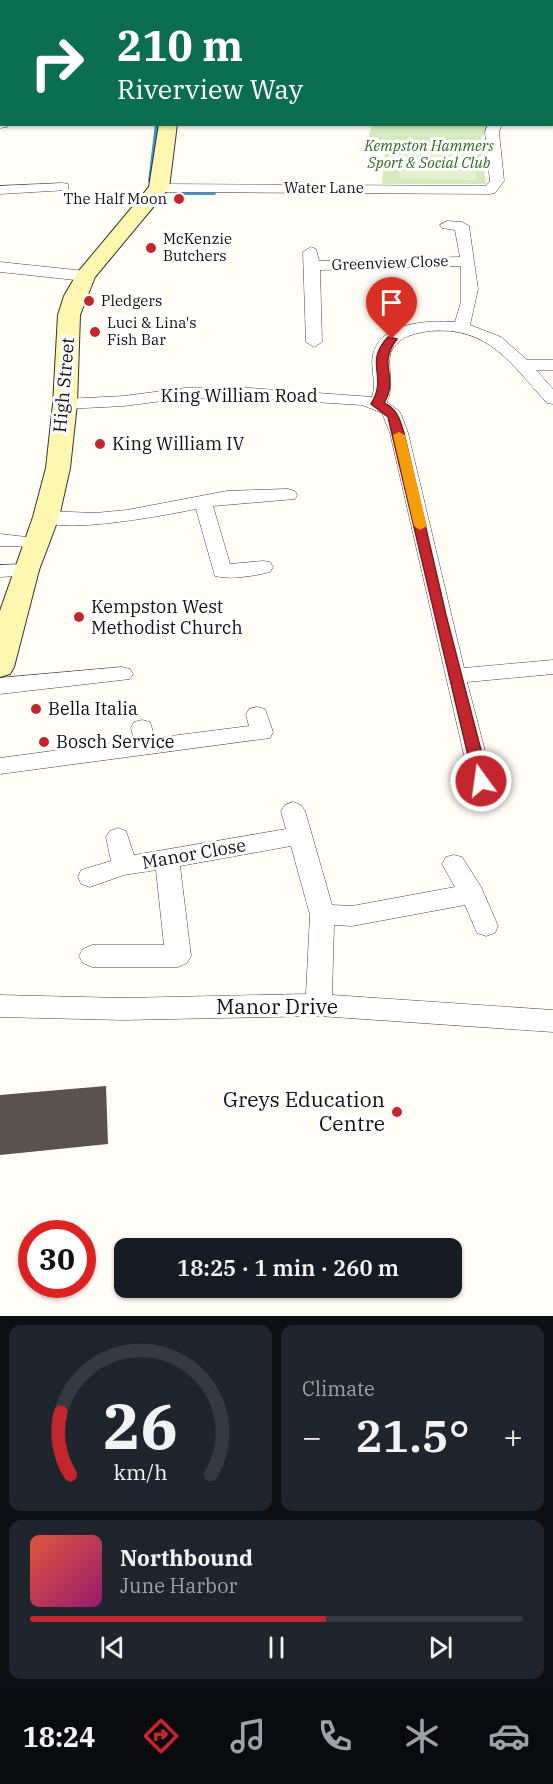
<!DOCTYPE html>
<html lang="en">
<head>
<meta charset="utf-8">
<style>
  :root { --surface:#171b24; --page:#20242c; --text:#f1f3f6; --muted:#9ea1a6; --line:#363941; --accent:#c4262e }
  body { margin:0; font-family:"IBM Plex Serif",serif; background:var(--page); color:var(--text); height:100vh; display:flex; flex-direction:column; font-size:22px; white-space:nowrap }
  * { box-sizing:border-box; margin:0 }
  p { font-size:20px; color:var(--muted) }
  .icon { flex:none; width:33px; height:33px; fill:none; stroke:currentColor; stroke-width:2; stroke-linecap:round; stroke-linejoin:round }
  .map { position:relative; height:1316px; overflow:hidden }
  .drawer { display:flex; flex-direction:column; gap:9px; padding:9px; background:#0d0f14; flex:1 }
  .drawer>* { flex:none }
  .top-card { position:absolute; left:0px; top:0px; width:554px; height:126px; box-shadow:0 2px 4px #0004; background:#0b6e4f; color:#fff; overflow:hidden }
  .speed { position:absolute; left:18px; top:1220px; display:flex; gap:12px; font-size:30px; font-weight:700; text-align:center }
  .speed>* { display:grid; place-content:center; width:78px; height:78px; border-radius:50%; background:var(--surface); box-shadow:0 2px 4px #0004; line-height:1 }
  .speed .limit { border:9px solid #d22; background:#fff; color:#111 }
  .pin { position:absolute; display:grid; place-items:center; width:51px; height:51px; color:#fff; margin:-62px -26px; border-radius:50% 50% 50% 0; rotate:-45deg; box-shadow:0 0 6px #0007 }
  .pin .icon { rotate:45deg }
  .me { position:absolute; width:66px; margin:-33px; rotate:346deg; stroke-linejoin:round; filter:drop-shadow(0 0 4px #0008) }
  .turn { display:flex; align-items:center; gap:21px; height:126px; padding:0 18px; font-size:27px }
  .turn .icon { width:78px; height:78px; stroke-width:2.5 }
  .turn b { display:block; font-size:42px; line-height:51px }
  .big { font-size:45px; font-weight:600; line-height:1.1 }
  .drawer .card { flex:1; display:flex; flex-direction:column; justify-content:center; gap:9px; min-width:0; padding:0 21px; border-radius:12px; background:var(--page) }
  .drawer .dial { align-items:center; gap:0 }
  .dial svg { height:156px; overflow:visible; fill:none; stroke:var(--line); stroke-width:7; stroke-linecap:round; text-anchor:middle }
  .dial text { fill:var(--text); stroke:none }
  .song { display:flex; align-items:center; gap:18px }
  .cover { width:72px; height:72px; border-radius:9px; background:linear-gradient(135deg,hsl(10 70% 55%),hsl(320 70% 35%)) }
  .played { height:6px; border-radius:3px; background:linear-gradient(90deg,var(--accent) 60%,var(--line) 60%) }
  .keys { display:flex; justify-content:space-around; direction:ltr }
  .heat { display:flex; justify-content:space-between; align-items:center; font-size:33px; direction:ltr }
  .drawer .tiles { flex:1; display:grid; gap:9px; grid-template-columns:1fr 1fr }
  .card:last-child { grid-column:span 2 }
  .trip { position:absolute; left:114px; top:1238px; width:348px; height:60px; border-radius:12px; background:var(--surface); box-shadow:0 2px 4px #0004; font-weight:600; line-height:60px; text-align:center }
  .tab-bar { display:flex; height:96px; justify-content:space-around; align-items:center; background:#090b0e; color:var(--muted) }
  .tab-bar .icon { width:42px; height:42px }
  .tab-bar .on { color:var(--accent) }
  .tab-bar b { font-size:27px; color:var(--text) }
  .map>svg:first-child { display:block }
  .green { fill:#d5ebbd }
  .pitch { fill:#e6f2cf }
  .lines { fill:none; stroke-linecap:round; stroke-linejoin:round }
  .stream { stroke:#3f96cf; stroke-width:4 }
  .building { fill:#5a524d }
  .minor-casing { stroke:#444; stroke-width:1 }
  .tertiary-casing { stroke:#444; stroke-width:1 }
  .secondary-casing { stroke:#333; stroke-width:2 }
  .minor { fill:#fff; fill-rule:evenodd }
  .tertiary { fill:#fff; fill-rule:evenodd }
  .secondary { fill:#fff6b0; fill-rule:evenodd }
  .route { fill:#c4262e; stroke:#7f191e; stroke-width:1.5 }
  .slow { fill:#f59e0b }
  .poi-dot { fill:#c4262e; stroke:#fff; stroke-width:2 }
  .labels { text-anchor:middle; stroke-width:6; stroke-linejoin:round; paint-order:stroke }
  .far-park-label { font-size:15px; font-style:italic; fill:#2f6b1f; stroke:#fff }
  .far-street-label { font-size:15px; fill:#111; stroke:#fff }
  .far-poi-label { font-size:15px; fill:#111; stroke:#fff; text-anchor:start }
  .street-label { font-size:18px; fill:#111; stroke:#fff }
  .poi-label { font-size:18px; fill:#111; stroke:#fff; text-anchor:start }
  .near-street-label { font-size:21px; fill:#111; stroke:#fff }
  .near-poi-label { font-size:21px; fill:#111; stroke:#fff; text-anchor:end }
</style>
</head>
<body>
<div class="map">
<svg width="553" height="1316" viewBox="0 0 553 1316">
  <rect width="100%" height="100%" fill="#fffdf5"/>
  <g class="green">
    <path d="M297 0H553V83L552 2H292Z"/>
    <path d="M372 125H490L481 138 486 184H382L386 141 368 139Z"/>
  </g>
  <path class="pitch" d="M399 143 473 145 476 180 399 178Z"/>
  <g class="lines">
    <g class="stream">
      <path d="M150 181 157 124"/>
      <path d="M178 193H214"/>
    </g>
  </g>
  <path class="building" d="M106 1086 108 1144 0 1155V1095Z"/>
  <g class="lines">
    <defs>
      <g id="minor">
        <path d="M49 0H61L62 2H50Z"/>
        <rect x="0" y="52" width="2" height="8"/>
        <path d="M553 81V90H552V81Z"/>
        <path d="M0 120 2 124H8L7 127 0 128Z"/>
        <path d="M488 124H502L499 132 504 181 495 193 490 194 159 192 152 188 159 184 486 186 490 181 485 132Z"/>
        <path d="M63 183 68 184V190L0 194V186Z"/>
        <path d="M447 221 462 222 469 226 478 289 470 325 501 337 527 360H553V370H536L553 389V404L547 403C511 364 489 326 430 331 416 333 401 336 393 348 384 360 396 383 387 402L400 412 408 433 464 668 553 660V674L467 682 491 774 508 779 511 785 508 791 500 794 473 787 470 781 390 433 382 413 362 405 250 398H185L124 406 65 409 56 404 65 399 124 396 185 388H250L372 397C377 382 370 369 373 354 381 322 429 320 455 322L461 302V266L320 270 322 342 314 347 306 342 303 252 311 247 316 249 319 261 460 257 455 230 442 228 440 225Z"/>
        <path d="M0 262 85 271 93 276 85 281 0 272Z"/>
        <path d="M288 489 295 491 297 495 295 499 213 506 230 564 263 561 270 562 273 567 270 572C254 576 231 580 215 576L196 509C171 514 50 538 37 517L46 511 95 513 127 510 227 491Z"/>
        <path d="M0 534 44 539 47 543 44 547 0 546Z"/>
        <path d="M26 564 33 565 36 570 33 575 0 577V565Z"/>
        <path d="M122 667 130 669 133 674 130 679 0 694V678Z"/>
        <path d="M257 707 265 709 273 732 270 738 0 774V758L134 740 131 728 134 722 142 720 150 722 155 738 249 726 246 715 249 709Z"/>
        <path d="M293 802 301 805 305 811 332 905 352 906 455 887 442 864 446 857 454 855 462 857 481 887 498 926 495 933 486 936 477 933 465 905 352 926 334 925 332 995 553 1010V1032L319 1016 123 1020 0 1017V995L123 998 306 994 310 915 291 846 180 866 191 956 187 963 178 967H92L83 963 79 956 83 949 92 945H164L156 870 124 875 90 887 81 884 78 877 81 870 111 861 106 837 110 831 118 828 126 831 134 855 286 829 281 811 285 805Z"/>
      </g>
      <path id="tertiary" d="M178 0H192L177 2Z"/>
      <g id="secondary">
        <path d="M279 0H299L278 2Z"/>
        <path d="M159 124H177L169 188 95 277 80 315 77 404 70 468 59 517 39 570 14 667 10 674 0 677V611L33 517 46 468 53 404 58 315 64 296 78 272 149 187Z"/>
      </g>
    </defs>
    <use href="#minor" class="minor-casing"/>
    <use href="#tertiary" class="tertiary-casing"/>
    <use href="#secondary" class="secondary-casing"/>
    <use href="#minor" class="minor"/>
    <use href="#tertiary" class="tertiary"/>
    <use href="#secondary" class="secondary"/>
  </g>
  <path class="route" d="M388 337 397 339C376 366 400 376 384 403 397 409 400 419 404 433L446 615 489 781 481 786 474 781 388 417 371 404C389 375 363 364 388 337Z"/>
  <path class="slow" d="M399 432 405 435 427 526 420 530 414 526 393 435Z"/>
  <g class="poi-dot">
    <circle cx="179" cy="199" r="6"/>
    <circle cx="151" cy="248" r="6"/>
    <circle cx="89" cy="301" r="6"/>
    <circle cx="95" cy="332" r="6"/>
    <circle cx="100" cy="444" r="6"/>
    <circle cx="79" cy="617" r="6"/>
    <circle cx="36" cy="709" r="6"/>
    <circle cx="44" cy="742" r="6"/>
    <circle cx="397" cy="1112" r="6"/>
  </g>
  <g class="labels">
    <g class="far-park-label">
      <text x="429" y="151">Kempston Hammers<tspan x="429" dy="17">Sport &amp; Social Club</tspan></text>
    </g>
    <g class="far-street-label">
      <text x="324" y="193">Water Lane</text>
      <text transform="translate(390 263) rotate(-2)" y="5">Greenview Close</text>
    </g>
    <g class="far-poi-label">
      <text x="167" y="204" text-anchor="end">The Half Moon</text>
      <text x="163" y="244">McKenzie<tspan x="163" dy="17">Butchers</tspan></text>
      <text x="101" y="306">Pledgers</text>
      <text x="107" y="328">Luci &amp; Lina's<tspan x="107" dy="17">Fish Bar</tspan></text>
    </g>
    <g class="street-label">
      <text transform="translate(64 385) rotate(-85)" y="6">High Street</text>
      <text x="239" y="402">King William Road</text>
      <text transform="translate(194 854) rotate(-10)" y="6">Manor Close</text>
    </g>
    <g class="poi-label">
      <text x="112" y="450">King William IV</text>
      <text x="91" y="613">Kempston West<tspan x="91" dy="21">Methodist Church</tspan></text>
      <text x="48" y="715">Bella Italia</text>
      <text x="56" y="748">Bosch Service</text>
    </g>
    <g class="near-street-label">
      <text x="277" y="1014">Manor Drive</text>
    </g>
    <g class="near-poi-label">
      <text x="385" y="1107">Greys Education<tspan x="385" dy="24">Centre</tspan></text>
    </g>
  </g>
</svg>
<div class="speed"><div class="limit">30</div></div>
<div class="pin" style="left:392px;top:339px;background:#d93025"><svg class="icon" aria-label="arrive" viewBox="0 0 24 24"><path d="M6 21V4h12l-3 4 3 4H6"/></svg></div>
<svg class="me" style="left:481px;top:781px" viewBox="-20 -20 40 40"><circle r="17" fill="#c4262e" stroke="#fff" stroke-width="3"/><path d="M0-11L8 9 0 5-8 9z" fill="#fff"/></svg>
<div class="trip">18:25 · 1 min · 260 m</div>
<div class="top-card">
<div class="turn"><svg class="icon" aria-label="right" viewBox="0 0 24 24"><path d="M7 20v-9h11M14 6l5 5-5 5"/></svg><div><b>210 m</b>Riverview Way</div></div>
</div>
</div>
<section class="drawer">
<div class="tiles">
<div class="card dial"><svg viewBox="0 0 100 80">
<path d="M14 69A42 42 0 1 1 86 69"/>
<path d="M14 69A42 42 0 0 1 9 37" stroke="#c4262e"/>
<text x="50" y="56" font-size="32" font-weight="700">26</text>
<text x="50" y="72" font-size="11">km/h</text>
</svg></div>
<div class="card"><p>Climate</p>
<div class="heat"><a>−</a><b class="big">21.5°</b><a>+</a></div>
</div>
<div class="card">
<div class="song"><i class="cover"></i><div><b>Northbound</b><p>June Harbor</p></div></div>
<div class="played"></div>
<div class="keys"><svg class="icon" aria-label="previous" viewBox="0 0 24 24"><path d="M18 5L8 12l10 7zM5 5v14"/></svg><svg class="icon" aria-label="pause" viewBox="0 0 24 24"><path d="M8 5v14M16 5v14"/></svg><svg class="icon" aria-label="next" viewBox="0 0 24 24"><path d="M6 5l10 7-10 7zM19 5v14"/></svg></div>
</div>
</div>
</section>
<nav class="tab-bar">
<b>18:24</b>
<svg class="icon on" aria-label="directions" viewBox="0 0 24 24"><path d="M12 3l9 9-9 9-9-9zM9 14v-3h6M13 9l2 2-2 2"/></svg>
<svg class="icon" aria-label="music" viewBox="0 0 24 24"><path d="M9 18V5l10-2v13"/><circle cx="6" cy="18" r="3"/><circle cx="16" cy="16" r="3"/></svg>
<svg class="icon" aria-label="phone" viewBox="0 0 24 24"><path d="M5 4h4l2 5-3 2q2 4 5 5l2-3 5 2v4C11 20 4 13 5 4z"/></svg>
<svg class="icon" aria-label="climate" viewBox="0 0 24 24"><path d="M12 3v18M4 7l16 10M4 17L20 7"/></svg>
<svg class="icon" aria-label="car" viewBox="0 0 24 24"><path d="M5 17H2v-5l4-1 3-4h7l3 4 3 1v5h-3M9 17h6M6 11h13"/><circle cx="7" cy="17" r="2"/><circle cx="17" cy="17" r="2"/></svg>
</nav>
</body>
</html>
